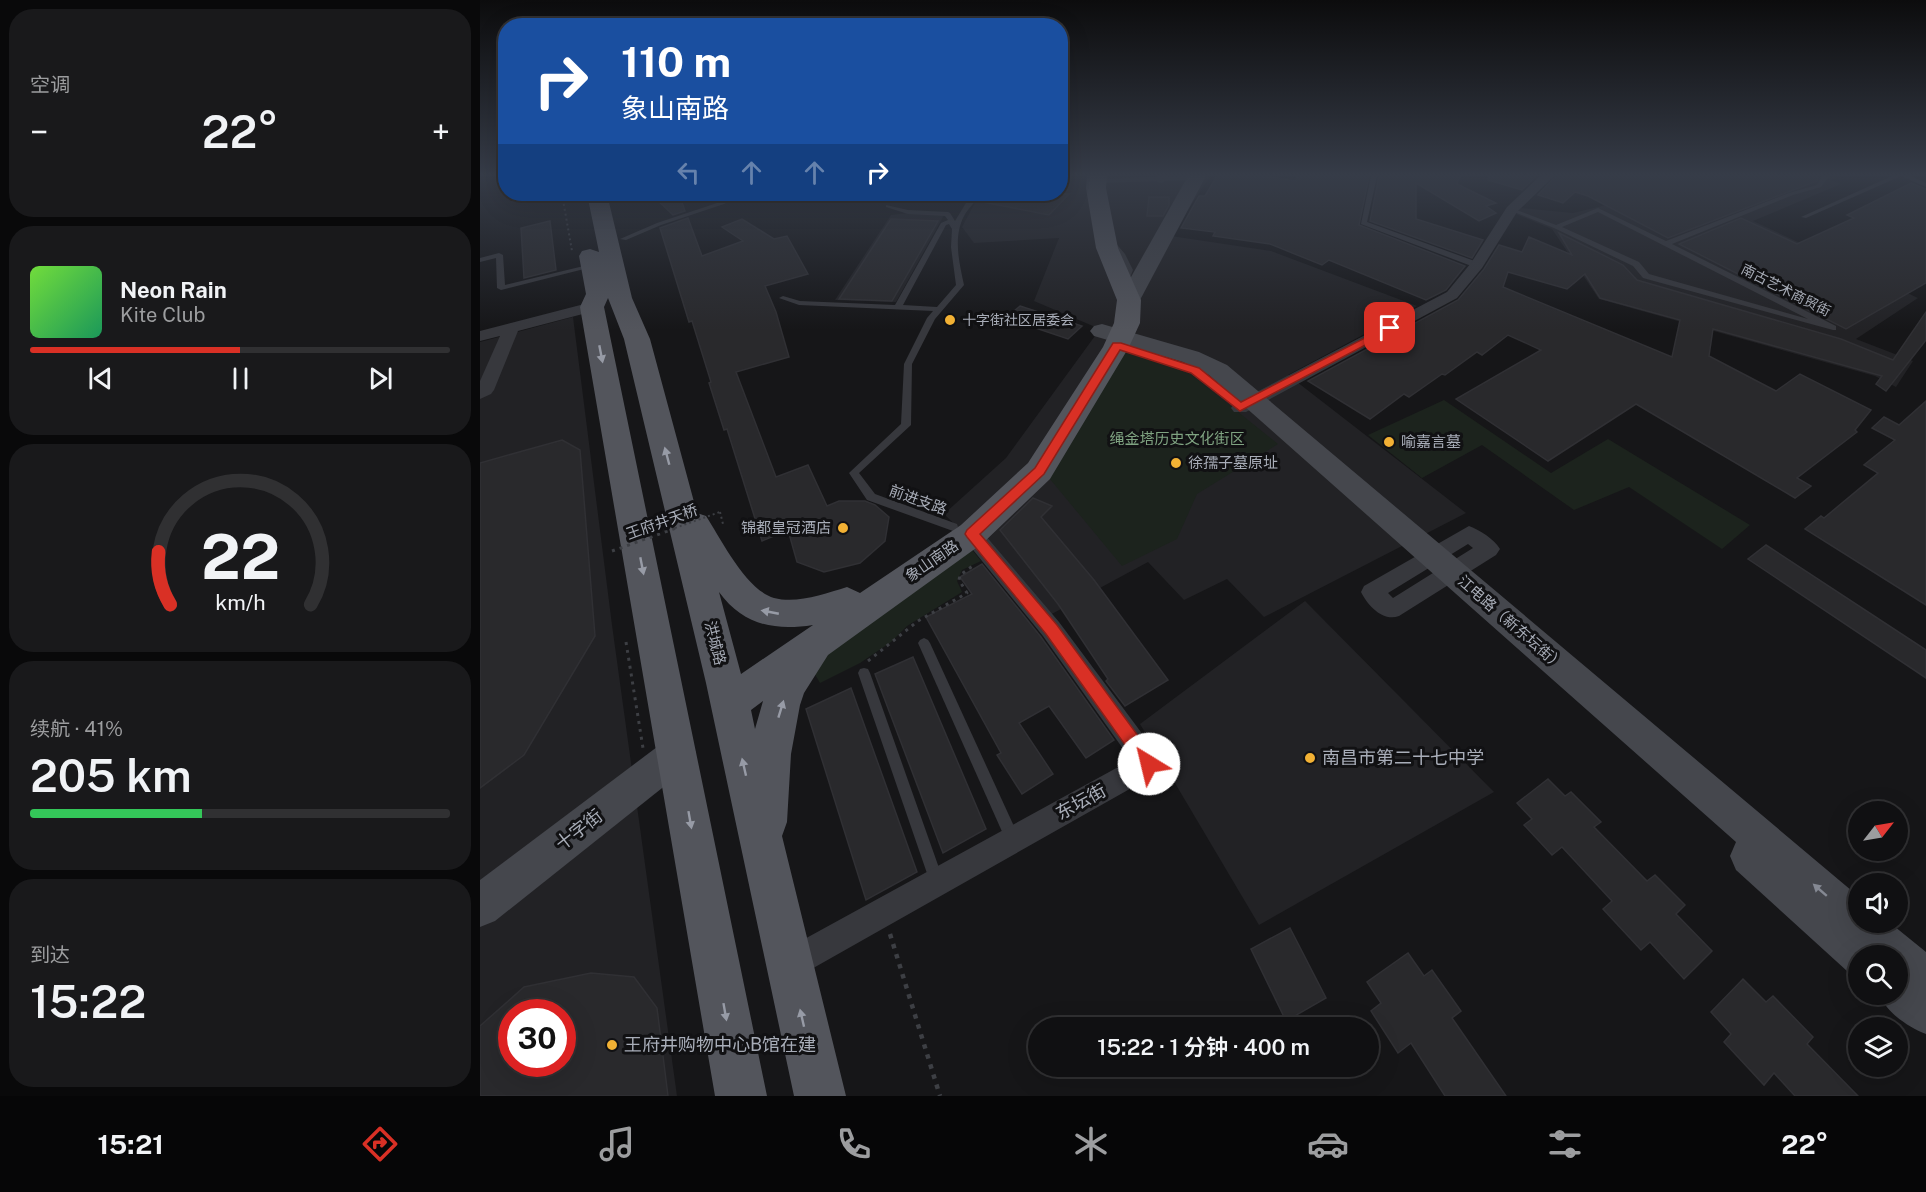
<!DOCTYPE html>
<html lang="zh">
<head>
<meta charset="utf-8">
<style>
  :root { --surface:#101012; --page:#19191b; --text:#f1f3f6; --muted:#9c9d9f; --line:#303032; --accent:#d93025 }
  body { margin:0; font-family:"Public Sans","Noto Sans SC",sans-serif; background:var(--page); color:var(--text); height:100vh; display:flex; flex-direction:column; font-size:22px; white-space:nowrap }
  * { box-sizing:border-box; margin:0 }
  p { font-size:20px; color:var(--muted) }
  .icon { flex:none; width:33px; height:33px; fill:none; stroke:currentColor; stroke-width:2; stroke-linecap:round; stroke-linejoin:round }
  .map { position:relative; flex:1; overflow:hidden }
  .drawer { display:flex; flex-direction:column; gap:9px; padding:9px; background:#09090a; width:480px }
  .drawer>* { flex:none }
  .top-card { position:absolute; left:18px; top:18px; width:570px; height:183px; border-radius:24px; box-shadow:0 6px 24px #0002,0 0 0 2px var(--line); background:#1a4fa0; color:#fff; overflow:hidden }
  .needle { width:39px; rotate:59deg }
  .tools { position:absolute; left:1368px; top:801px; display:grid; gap:12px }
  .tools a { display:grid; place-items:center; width:60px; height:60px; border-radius:50%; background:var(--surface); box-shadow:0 6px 24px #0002,0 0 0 2px var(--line); font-size:30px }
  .speed { position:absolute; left:18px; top:999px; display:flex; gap:12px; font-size:30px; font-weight:700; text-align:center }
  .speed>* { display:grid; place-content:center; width:78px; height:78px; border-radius:50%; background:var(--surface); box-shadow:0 6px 24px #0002,0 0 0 2px var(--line); line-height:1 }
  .speed .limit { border:9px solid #d22; background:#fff; color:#111 }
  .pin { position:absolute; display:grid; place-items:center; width:51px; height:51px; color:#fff; margin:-26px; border-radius:12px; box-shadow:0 3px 9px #0006 }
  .me { position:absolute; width:66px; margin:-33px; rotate:324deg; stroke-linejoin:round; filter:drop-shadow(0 0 4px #0008) }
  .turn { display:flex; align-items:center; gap:21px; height:126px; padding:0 24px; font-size:27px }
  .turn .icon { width:78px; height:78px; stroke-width:2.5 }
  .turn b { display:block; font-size:42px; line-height:51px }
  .lanes { display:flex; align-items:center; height:57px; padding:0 24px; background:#0003; justify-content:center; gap:30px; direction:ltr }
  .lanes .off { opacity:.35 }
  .big { font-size:45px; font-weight:600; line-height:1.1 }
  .drawer .tile { flex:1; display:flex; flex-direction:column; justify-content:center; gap:9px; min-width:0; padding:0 21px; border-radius:24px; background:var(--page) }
  .drawer .dial { align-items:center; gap:0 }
  .dial svg { height:156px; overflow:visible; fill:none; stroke:var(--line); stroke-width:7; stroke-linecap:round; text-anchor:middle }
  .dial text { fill:var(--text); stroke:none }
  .song { display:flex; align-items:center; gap:18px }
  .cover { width:72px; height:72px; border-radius:9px; background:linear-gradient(135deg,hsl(100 70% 55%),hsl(150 70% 35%)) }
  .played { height:6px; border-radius:3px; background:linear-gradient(90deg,var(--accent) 50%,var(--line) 50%) }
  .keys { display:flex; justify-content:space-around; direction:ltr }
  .heat { display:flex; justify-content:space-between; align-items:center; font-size:33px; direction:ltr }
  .charge { height:9px; border-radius:4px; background:linear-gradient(90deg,#34c759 41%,var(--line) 0) }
  .trip { position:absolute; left:548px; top:1017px; width:351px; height:60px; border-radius:30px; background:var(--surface); box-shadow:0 6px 24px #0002,0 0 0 2px var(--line); font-weight:600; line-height:60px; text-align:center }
  .tab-bar { display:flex; height:96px; justify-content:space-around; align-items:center; background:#060607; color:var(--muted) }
  .tab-bar .icon { width:42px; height:42px }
  .tab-bar .on { color:var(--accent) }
  .tab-bar b { font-size:27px; color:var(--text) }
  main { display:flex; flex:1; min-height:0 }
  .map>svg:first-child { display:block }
  .built { fill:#222225; fill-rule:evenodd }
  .green { fill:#1c231d }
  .building { fill:#29292c; stroke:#303034; stroke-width:1.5; fill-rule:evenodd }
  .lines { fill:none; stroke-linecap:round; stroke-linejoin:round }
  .path-far2 { stroke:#3d3f44; stroke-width:2; stroke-dasharray:2 3; stroke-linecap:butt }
  .path-far1 { stroke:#3d3f44; stroke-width:3; stroke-dasharray:3 5; stroke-linecap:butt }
  .path { stroke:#3d3f44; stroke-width:4.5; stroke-dasharray:4.5 6; stroke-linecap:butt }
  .lane { fill:#37383d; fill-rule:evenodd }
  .street { fill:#37383d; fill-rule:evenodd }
  .secondary { fill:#45474d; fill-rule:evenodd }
  .primary { fill:#53555c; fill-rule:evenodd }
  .path-bridge-far1 { stroke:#3d3f44; stroke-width:2; stroke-dasharray:2 3; stroke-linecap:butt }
  .path-bridge { stroke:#3d3f44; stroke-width:3; stroke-dasharray:3 5; stroke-linecap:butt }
  .oneway { fill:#979ba6 }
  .oneway2 { fill:#858993 }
  .route { fill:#d93025; stroke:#8d1f18; stroke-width:1.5 }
  .poi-dot { fill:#f2b134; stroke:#111113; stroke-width:2 }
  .labels { text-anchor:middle; stroke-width:6; stroke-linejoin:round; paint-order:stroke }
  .far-street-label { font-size:14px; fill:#a8adb8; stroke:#111113 }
  .far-poi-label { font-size:14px; fill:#a8adb8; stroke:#111113; text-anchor:start }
  .park-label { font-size:15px; fill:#7fa381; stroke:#111113 }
  .poi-label { font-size:15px; fill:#a8adb8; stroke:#111113; text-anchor:start }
  .street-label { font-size:15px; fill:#a8adb8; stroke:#111113 }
  .near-poi-label { font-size:18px; fill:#a8adb8; stroke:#111113; text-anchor:start }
  .near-street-label { font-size:18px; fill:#a8adb8; stroke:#111113 }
</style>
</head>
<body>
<main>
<section class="drawer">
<div class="tile"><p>空调</p>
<div class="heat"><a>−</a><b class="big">22°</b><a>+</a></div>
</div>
<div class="tile">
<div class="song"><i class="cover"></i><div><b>Neon Rain</b><p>Kite Club</p></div></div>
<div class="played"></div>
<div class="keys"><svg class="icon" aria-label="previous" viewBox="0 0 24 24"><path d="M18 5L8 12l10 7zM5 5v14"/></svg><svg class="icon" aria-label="pause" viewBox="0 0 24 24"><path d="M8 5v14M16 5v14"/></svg><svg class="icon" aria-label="next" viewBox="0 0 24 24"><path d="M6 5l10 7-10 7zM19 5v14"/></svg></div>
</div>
<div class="tile dial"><svg viewBox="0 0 100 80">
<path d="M14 69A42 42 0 1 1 86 69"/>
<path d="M14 69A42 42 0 0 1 8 42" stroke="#d93025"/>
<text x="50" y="56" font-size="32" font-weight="700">22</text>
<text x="50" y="72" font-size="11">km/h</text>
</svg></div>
<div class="tile"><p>续航 · 41%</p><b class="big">205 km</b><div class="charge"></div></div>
<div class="tile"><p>到达</p><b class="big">15:22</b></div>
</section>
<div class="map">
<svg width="1446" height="1096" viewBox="0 0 1446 1096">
  <rect width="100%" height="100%" fill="#161618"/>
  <g class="built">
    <path d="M581 176H730L691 236 791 251 937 306 808 375 986 513 784 617 747 579 704 600 668 562 568 616 464 514 526 458 620 329 554 301 579 238 494 243 482 227 496 201 505 194H580Z"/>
    <path d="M1204 176H1358L1351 180 1361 184 1273 221 1438 298 1376 339 1433 361 1416 387 1395 376 1119 299 1072 229 1036 214 1041 208 1093 213 1122 206Z"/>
    <path d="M435 212 464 215 416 302 355 300 411 215Z"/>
    <path d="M93 317 132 625 197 1096H0V342ZM32 1012H82V1064H32Z"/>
    <path d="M825 601 1014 792 779 925 660 724Z"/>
  </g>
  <g class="green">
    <path d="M640 350 711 374 798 444 717 494 697 539 642 566 565 473Z"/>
    <path d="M964 400 1071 473 1128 439 1270 525 1242 549 1149 487 1094 510 1002 445 942 478 888 435Z"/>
    <path d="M488 545 501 561 482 570 477 581 482 592 427 626 411 642 380 663 340 683 330 666Z"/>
  </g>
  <g class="building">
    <path d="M737 176H783L816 181 817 176H889L879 225 985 266 966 290 946 300 849 260 842 265 790 244 733 236 735 232 701 228 719 196H725Z"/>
    <path d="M899 176H980L977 184 1016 203 1006 206 1016 213 999 221 936 183V219L1003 240 992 258 890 221Z"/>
    <path d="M1009 176H1056L1042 190 1008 180Z"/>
    <path d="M1076 176H1339L1337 181 1188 238 1108 196 1095 192 1083 203 1058 195Z"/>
    <path d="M1431 183 1446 189V283L1366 329 1199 244 1261 218 1317 244 1374 218 1367 215Z"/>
    <path d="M171 194H199L205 211 193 215Z"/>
    <path d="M504 194H589L569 215 498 201Z"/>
    <path d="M669 197H689V205L683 216H667Z"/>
    <path d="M208 218 222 256 263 241 242 227 262 219 294 239 307 236 328 274 285 286 296 312 309 357 256 372 296 477 328 465 347 506 359 501H385L395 505 409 517 405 541 380 563 344 572 317 562 308 530 282 541 247 429 244 430 229 383 231 382 212 321 209 322 180 228Z"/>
    <path d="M411 219 458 221 412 301 359 299Z"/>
    <path d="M70 221 76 270 44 278 41 228Z"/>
    <path d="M1079 233 1143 265 1157 280 1361 339 1413 360 1446 312V340L1406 391 1396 384 1402 376 1233 329 1229 356 1296 391 1320 374 1391 410 1375 430 1377 432 1317 478 1331 486 1315 498 1156 404 1068 461 976 399 1061 350 1028 335 1002 355 997 352 965 375 962 374 929 397 924 394 890 419 828 381 978 300 1004 269 1019 245 1042 252 1049 237 1092 255ZM1028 272 1087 289 1105 274 1120 298 1200 320 1192 357 1023 287Z"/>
    <path d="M540 306 602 326 588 339 526 318Z"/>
    <path d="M1446 401V605L1325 529 1341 516 1344 518 1398 473 1384 465 1415 440 1392 428 1404 417 1419 425Z"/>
    <path d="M82 440 100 450 115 636 44 755 0 788V463Z"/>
    <path d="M553 498 572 506 561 517 614 580 688 680 645 706 626 681 628 679 578 604 520 530Z"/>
    <path d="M1286 545 1446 650V678L1268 559Z"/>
    <path d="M502 564 561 637 634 740 606 758 569 706 539 723 573 774 542 794 517 755 521 753 446 617 492 594 480 577Z"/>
    <path d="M433 657 506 829 463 853 395 674Z"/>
    <path d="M371 688 437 872 386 900 326 709Z"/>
    <path d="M1068 779 1085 796 1091 792 1121 822 1114 827 1167 881 1175 875 1205 905 1196 914 1232 951 1204 979 1170 942 1161 950 1123 909 1132 901 1082 847 1072 855 1044 825 1052 819 1037 803Z"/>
    <path d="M810 928 846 998 806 1021 771 949Z"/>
    <path d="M928 953 944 976 952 970 981 1011 972 1018 1026 1096H965L931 1043 918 1053 891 1011 901 1003 887 982Z"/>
    <path d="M111 973 154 977 177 1008 188 1096H0V1026L44 987ZM32 1012H82V1064H32Z"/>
    <path d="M1263 979 1286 1002 1293 996 1333 1037 1327 1044 1378 1096H1315L1294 1073 1284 1085 1244 1042 1251 1034 1231 1012Z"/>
  </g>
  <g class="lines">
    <g class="path-far2">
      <path d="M82 194 92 251"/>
      <path d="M240 512 243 524"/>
    </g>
    <g class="path-far1">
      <path d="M146 642 163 748"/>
      <path d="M388 661 438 621 487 593 479 580 480 575 494 565"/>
    </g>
    <path class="path" d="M410 934 460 1096"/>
    <g class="lane">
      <path d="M704 176H717L719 178 716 180 617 183 614 181 617 179Z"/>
      <path d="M891 176H897L887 222 1000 263V267H994L881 224Z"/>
      <path d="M1342 176H1349L1341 187 1313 195 1192 244 1356 326V330H1353L1163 278 1153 266 1074 228 1029 210 1034 209 1076 225 1118 208 1186 241 1309 193 1337 185ZM1118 212 1328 319 1169 274 1159 262 1082 227Z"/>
      <path d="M1412 176H1421L1326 218 1321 217Z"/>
      <path d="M1421 176H1431L1446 183V187Z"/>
      <path d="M254 194H261L244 204 181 225 146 240 140 239 177 223 240 202Z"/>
      <path d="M496 194H502C496 201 489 207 484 216 473 237 479 262 484 285L455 319 432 364 431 425 379 473 395 494 477 524 478 527 473 531 387 500 369 473 421 424 424 364 447 318 453 311 319 305 299 298 303 296 320 301 415 305 461 223 468 220 465 216 428 214 406 207V205L428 210 468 212 470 213 475 221 486 203ZM469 224 472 229 471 247 476 285 457 307 423 305 466 225Z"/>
      <path d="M627 240H633L645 254 653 270 647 285 640 283 645 270 638 255 626 242Z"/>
      <path d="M19 253 23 255 25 285 112 264 116 266 21 290 17 288 16 258 0 262V258Z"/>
      <path d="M444 638 448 640 450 643 538 835 540 840 538 845 533 847 528 845 438 643 440 640Z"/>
      <path d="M384 668 388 669 390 673 464 882 462 887 457 889 452 887 450 882 378 673 380 669Z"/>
    </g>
    <g class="street">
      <path d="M676 176H688V179L682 183 677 182Z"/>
      <path d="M1060 176H1074L1037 212 1002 268 977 298 766 412H754L751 408 754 404 967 292 991 263 1027 207Z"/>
      <path d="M112 302 118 304 120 307 118 310 38 331 14 390 11 394 0 399V381L20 336 0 341V331Z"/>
      <path d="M492 526 499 528 579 622 678 755 682 764 678 773 321 975 310 979 299 975 295 964 299 953 651 760 563 636 485 540 482 534 485 528Z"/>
      <path d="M989 526C1000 530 1014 539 1020 549L1016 555 919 616C903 622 888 606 881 592L884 586ZM988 544 993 548 913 598 908 593Z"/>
    </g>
    <g class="secondary">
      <path d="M708 176H726L660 300 657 305 649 307 641 305 638 300Z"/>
      <path d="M622 324 719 352 747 365 1378 896V922H1409L1446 952V1034C1428 1027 1407 1013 1399 994H1418V956H1378V976L1367 971 1256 870 1250 856 1256 842 729 375 703 362 614 336 610 331 614 326Z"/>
      <path d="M198 736 211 741 216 753 211 765 15 921 0 927V880L185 741Z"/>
    </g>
    <path class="primary" d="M607 176H627L626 188 638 248 661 300 660 323 649 347 570 479 503 543 348 655 324 693 320 705 311 754 307 822 302 836 366 1096H314L226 683 144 339 128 298 124 307 287 1096H235L100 307 106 294 99 256 102 251 110 249 119 252 107 194H127L152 298 170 339 217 513 226 516C241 539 266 590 294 598 317 604 344 594 367 587L380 593 481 525 548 463 623 347 634 323 637 300 616 248 606 188ZM239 592C263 625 294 631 333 625L261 674ZM283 701 275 729 271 710Z"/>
    <path class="path-bridge-far1" d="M195 528 240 512"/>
    <path class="path-bridge" d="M132 551 199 527"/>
  </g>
  <defs><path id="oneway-solid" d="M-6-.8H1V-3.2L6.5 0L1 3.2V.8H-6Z" transform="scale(1.5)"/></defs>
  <g class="oneway">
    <use href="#oneway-solid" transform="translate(121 354) rotate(79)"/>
    <use href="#oneway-solid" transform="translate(187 456) rotate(-105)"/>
    <use href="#oneway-solid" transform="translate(162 566) rotate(79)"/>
    <use href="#oneway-solid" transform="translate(290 612) rotate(-169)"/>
    <use href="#oneway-solid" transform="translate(301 709) rotate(-73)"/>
    <use href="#oneway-solid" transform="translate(264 767) rotate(-103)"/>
    <use href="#oneway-solid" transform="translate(210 820) rotate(80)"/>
    <use href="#oneway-solid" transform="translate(245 1012) rotate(80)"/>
    <use href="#oneway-solid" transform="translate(322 1018) rotate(-103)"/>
  </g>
  <use class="oneway2" href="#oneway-solid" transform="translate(1340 890) rotate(-139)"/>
  <linearGradient id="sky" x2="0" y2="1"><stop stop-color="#0c0c0d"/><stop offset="0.53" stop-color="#363c48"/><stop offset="1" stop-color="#363c48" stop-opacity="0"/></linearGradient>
  <rect width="1446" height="330" fill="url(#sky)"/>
  <path class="route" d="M910 325 914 326V330L760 411 711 373 640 350 564 474 500 534 577 625 675 759 678 764 675 770 669 772 663 770 566 634 487 537 485 534 487 530 555 468 633 343H641L719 368 761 402Z"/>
  <g class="poi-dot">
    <circle cx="470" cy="320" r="6"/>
    <circle cx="909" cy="442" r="6"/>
    <circle cx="696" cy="463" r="6"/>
    <circle cx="363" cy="528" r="6"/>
    <circle cx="830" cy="758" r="6"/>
    <circle cx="132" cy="1045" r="6"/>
  </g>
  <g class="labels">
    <g class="far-street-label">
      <text transform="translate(1306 290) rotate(27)" y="5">南古艺术商贸街</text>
    </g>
    <g class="far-poi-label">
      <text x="482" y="325">十字街社区居委会</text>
    </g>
    <g class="park-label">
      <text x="697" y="444">绳金塔历史文化街区</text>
    </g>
    <g class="poi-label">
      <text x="921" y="447">喻嘉言墓</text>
      <text x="708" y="468">徐孺子墓原址</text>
      <text x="351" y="533" text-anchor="end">锦都皇冠酒店</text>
    </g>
    <g class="street-label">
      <text transform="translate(438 500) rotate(20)" y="5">前进支路</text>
      <text transform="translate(182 522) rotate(-20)" y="5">王府井天桥</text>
      <text transform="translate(452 561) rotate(-35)" y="5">象山南路</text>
      <text transform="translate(1031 623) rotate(41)" y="5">江电路（新东坛街）</text>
      <text transform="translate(235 643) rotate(76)" y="5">洪城路</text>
    </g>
    <g class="near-poi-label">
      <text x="842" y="764">南昌市第二十七中学</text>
      <text x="144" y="1051">王府井购物中心B馆在建</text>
    </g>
    <g class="near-street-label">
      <text transform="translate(601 802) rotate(-29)" y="6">东坛街</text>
      <text transform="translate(99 830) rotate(-38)" y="6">十字街</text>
    </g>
  </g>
</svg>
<div class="tools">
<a><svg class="needle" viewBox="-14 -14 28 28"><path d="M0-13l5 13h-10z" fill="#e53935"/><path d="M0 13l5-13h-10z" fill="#9c9d9f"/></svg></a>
<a><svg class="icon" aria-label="sound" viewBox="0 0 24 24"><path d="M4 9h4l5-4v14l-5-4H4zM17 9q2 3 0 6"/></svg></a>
<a><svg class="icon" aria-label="search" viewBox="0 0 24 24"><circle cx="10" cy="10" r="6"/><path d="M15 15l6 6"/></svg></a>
<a><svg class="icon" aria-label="layers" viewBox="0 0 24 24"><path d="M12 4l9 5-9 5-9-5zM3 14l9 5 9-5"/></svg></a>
</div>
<div class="speed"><div class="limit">30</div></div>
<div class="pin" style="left:910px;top:328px;background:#d93025"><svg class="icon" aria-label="arrive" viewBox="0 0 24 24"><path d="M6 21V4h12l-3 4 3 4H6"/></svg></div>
<svg class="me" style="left:669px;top:764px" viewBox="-20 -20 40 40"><circle r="19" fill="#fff"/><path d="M0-13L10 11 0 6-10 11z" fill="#d93025"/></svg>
<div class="trip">15:22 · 1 分钟 · 400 m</div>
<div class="top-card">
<div class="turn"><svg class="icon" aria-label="right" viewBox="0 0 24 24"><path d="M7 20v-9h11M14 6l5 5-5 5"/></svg><div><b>110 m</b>象山南路</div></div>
<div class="lanes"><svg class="icon off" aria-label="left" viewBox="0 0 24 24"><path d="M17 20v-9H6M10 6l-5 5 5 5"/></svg><svg class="icon off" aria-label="ahead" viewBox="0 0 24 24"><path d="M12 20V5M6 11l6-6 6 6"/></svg><svg class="icon off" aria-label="ahead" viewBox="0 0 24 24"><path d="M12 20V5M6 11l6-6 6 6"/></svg><svg class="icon" aria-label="right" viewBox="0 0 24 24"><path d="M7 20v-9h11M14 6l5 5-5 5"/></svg></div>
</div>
</div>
</main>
<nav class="tab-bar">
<b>15:21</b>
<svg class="icon on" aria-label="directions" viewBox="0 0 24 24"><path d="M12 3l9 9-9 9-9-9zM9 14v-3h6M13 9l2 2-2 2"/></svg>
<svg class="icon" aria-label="music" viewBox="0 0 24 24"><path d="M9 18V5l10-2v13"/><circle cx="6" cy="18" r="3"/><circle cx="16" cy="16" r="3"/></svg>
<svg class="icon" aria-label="phone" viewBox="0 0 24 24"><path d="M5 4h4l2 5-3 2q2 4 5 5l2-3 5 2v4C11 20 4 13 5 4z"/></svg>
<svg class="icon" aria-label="climate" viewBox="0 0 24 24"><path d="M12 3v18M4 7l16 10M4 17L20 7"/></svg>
<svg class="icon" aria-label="car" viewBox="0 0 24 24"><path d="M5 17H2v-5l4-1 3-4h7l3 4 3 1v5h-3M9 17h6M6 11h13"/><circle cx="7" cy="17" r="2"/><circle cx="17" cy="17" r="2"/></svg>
<svg class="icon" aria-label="filters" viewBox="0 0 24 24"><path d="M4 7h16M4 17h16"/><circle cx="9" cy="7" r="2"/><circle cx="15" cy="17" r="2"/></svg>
<b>22°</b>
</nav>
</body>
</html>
